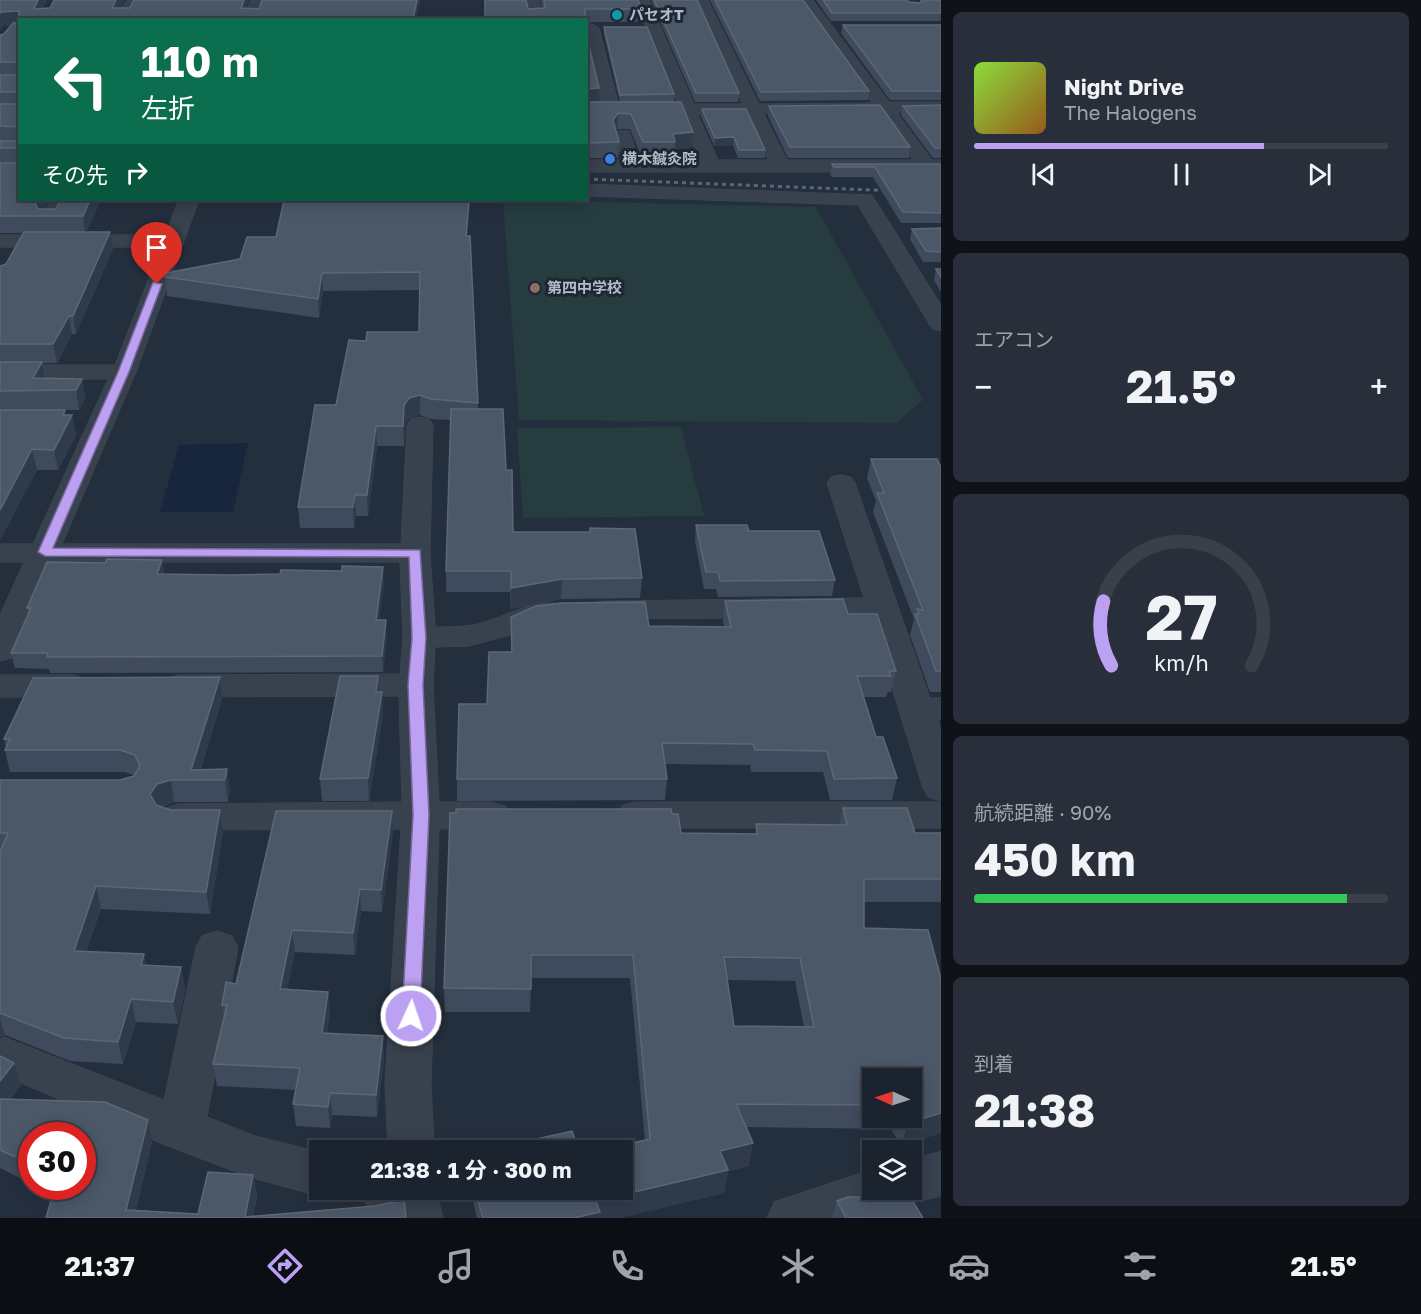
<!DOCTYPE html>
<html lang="ja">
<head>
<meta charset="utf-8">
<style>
  :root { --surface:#1b232e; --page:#282f3a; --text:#f1f3f6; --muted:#a0a4aa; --line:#39404a; --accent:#bca0f2 }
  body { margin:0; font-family:"Golos Text","Noto Sans JP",sans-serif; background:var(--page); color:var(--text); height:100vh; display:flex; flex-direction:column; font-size:22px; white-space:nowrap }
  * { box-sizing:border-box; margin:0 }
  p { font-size:20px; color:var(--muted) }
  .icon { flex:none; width:33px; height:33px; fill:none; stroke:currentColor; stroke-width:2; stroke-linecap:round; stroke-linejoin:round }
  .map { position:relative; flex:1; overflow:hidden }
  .details { display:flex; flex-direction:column; gap:12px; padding:12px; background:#0f1319; width:480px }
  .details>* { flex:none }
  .guide { position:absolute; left:18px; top:18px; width:570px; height:183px; border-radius:0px; box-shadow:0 3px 15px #0003,0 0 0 2px var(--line); background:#0b6e4f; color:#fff; overflow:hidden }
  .needle { width:39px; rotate:273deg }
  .buttons { position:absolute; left:862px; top:1068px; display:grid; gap:12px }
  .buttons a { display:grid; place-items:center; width:60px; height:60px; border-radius:0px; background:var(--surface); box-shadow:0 3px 15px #0003,0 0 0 2px var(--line); font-size:30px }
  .speed { position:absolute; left:18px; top:1122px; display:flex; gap:12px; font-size:30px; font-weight:700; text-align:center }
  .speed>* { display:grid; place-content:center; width:78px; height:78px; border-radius:50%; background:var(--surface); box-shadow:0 3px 15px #0003,0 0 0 2px var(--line); line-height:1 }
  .speed .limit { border:9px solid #d22; background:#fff; color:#111 }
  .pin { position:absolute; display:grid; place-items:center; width:51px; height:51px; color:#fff; margin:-62px -26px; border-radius:50% 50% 50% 0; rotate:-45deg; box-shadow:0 0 6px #0007 }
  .pin .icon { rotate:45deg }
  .me { position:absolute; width:66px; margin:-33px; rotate:3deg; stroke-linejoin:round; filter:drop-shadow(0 0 4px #0008) }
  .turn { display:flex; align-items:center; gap:21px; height:126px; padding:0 24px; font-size:27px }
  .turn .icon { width:78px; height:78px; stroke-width:2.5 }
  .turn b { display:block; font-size:42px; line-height:51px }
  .then { display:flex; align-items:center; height:57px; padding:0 24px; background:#0003; gap:12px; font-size:22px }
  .big { font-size:45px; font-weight:700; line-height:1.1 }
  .details .card { flex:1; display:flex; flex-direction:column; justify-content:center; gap:9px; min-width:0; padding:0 21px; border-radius:9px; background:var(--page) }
  .details .dial { align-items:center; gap:0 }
  .dial svg { height:156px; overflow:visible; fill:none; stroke:var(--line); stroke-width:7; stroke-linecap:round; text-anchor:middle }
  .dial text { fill:var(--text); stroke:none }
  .song { display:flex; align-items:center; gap:18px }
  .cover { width:72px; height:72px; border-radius:9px; background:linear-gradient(135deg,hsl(90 70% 55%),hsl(30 70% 35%)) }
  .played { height:6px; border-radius:3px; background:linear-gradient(90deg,var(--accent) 70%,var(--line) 70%) }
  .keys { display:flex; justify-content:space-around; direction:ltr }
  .heat { display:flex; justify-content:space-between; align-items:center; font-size:33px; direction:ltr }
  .charge { height:9px; border-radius:4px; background:linear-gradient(90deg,#34c759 90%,var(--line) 0) }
  .trip { position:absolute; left:309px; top:1140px; width:324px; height:60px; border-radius:0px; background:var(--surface); box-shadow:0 3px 15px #0003,0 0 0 2px var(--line); font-weight:700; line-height:60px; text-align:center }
  .menu { display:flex; height:96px; justify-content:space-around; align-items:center; background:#0b0e12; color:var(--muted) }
  .menu .icon { width:42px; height:42px }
  .menu .on { color:var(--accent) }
  .menu b { font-size:27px; color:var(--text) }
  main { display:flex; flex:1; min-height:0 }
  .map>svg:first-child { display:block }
  .green { fill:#263c3f }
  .water { fill:#17263c }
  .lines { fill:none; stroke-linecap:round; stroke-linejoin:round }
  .minor-casing { stroke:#414a57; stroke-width:1 }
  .minor { fill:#38414e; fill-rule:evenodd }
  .rail { stroke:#5a6575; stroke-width:3; stroke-dasharray:4 4; stroke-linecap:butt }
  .wall { fill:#3f4b5c; fill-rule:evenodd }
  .shaded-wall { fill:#2f3b4b }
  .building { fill:#4b5868; stroke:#5c6777; stroke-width:1.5; fill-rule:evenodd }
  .route { fill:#bca0f2; stroke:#7a689d; stroke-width:1.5 }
  .culture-dot { fill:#0f9aa8; stroke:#1d2633; stroke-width:2 }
  .shop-dot { fill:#3f7fe0; stroke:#1d2633; stroke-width:2 }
  .education-dot { fill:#8d6e63; stroke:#1d2633; stroke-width:2 }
  .labels { text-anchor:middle; stroke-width:6; stroke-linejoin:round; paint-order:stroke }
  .far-poi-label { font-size:15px; font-weight:bold; fill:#b4bcc9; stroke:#1d2633; text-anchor:start }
</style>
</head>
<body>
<main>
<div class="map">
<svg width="941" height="1218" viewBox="0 0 941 1218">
  <rect width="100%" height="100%" fill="#242f3e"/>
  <g class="green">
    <path d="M503 200 816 207 923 400 896 423 519 420Z"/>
    <path d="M681 427 704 516 523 518 517 428Z"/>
  </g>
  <path class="water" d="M248 443 233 512H160L179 445Z"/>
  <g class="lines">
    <defs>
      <g id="minor">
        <path d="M127 0H141L130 20H115Z"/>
        <path d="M251 0H265L259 20H244Z"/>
        <path d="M525 0H539L543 20H529Z"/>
        <path d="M635 0H649L694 104H742L694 0H708L759 104 872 103 799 0H813L889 102H941V112L897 113 932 160H941V172H586V160H621L614 135 617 131H629L640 160H699L681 115H642L636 114 633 110 636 106 677 104ZM879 113 913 160H787L764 114ZM747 114 768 160H718L698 115Z"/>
        <path d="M592 24 599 28 620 110 617 114 586 116V106L601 105 586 37V25Z"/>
        <path d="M586 184 872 195 941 305V331L933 329 929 324 858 205 586 196Z"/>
        <path d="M51 200H71L57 225H43L40 221Z"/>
        <path d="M179 200H199L136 372 62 544H401L407 425 411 419 420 417 429 419 433 425 430 553 435 627C454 627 473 627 491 620 517 611 535 598 564 605L569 612 564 619 535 624 514 634 469 646 435 647 433 685 439 802H492L505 806 511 815 505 824 492 828 439 829 431 1083 434 1150H388L385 1083 401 829 179 830 166 826 160 817 166 808 179 804 402 802 399 696 179 697 167 694 162 686 167 678 179 675 400 674 403 638 400 562H55L16 651 12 658 0 661V615L24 562H0V544H33L108 379H0V365H115L161 247H0V235H165Z"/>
        <path d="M841 475 851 477 855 483 930 698H941V720H938L941 730V801L928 797 923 788 870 617 603 619 592 617 587 610 592 603 603 601 864 598 827 483 831 477Z"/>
        <path d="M0 675H73L85 678 90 686 85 694 73 697H0Z"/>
        <path d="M635 802H941V828H635L622 824 616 815 622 806Z"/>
        <path d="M217 931 232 936 238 947 207 1117 255 1136 320 1152V1190H336L320 1196 252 1178 165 1145 0 1074V1039L4 1037 164 1100 196 947 202 936Z"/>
        <path d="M941 1152V1196L912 1203 897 1197 893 1206 858 1218H767L774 1202 873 1169V1190H912V1159Z"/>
        <path d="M360 1190H436L443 1218H395L394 1215 367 1206Z"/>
      </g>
    </defs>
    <use href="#minor" class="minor-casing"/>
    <use href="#minor" class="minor"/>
    <path class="rail" d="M586 179 898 191"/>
  </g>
  <g class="wall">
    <path d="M0 0H47L43 8 124 0 120 8 259 9 262 0H420L416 19H485L528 9 542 8 541 0H638L642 9 641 22H586V20H20L44 209H56L101 200 86 232 113 249 76 334H72L57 363H43L46 378 82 379 85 398 79 410H12L72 415 76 435 58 470H37L0 540V266L6 264 23 233H0V35L4 34 11 25 3 26 0 30Z"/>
    <path d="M651 0H697L739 93 738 102H695Z"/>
    <path d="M710 0H803L869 91 868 100 760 101Z"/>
    <path d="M816 0H907L909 2 920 3 921 2 920 0H941V21H831Z"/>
    <path d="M843 25H941V100H890L841 33Z"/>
    <path d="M604 27 674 94V102L693 132 692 148 675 149 674 158H642L630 129H617L616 130 619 142 618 158H586V33L599 88 598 102H620L604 34Z"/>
    <path d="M941 105V158H933L901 115 903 106Z"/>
    <path d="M769 106 910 147 909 158H788L768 116Z"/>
    <path d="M702 109 765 150V158H738L733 145 714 146 701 116Z"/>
    <path d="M832 164H941V223H901L873 177H832L830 174Z"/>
    <path d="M284 200H470L467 236 478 409 506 470 513 532H590V528L642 578 640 598 561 599 510 609V592H446V571L451 420 432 419 420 415 409 418 405 425 404 446H377L368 516H356L354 528H300L298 507 336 405 366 341 419 332V290L323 291 319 318 167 296 165 277 240 259 276 237Z"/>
    <path d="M941 228V262H923L910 239 912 229Z"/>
    <path d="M936 269H941V292L934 280Z"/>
    <path d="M871 459 941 468V692H930L910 635 914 619 873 512 876 501 867 478Z"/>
    <path d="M696 525 749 531 835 580 832 596 718 597 716 589H704L695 541Z"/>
    <path d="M164 574 384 582 379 620 387 636 383 672 50 673 49 669 15 668 11 653 28 614 27 608Z"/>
    <path d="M725 601 848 614 896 671 891 692H888L886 697H863L876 737 897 778 892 800H830L823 772H751L750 765 665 764 667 779 665 800 457 801V779L487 704 511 652V617L649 626 724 627 723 621Z"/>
    <path d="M379 692H382L383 714 369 801H322L320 779Z"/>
    <path d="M222 699 201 769H227L230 791 228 802H174L161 807 223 832 210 914 101 909 86 952 144 954 146 965 181 967 185 989 178 1024 136 1022 123 1064 70 1061 5 1035 0 1037V780H120L134 776V775L124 772H10L5 750 6 747 4 739Z"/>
    <path d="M843 808 915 833H941V902H864V928L941 979V1133L901 1146 891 1129 746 1127 749 1166 728 1171 724 1193 619 1218H477L470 1190H622L645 1140 630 978H531L530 1012H445L444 988 672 814 681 833 755 834 756 824 839 825ZM727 980 795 981 804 1027 734 1026ZM873 1078 912 1118H873Z"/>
    <path d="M392 811 393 832 382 912 361 911 355 955 295 952 287 990 328 992 330 1014 327 1034 384 1058 377 1117 332 1115 330 1128 296 1126 293 1104 296 1090 217 1086 213 1064 224 1017 222 1005Z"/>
    <path d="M0 1056 14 1063 21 1085 11 1099 152 1142 136 1210 198 1214 253 1175 257 1196 253 1216 406 1218H46L55 1186H82V1136H32V1178H20L0 1168Z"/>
    <path d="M837 1201 923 1218H832Z"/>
  </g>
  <g class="shaded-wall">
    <path d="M38 0H47L38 20 34 9Z"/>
    <path d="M116 0H124L115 20 112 8Z"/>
    <path d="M244 0H249L243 20 241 8Z"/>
    <path d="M417 0H420L416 20H413Z"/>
    <path d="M19 11 20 24 3 26 0 30V13L1 12Z"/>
    <path d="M599 88 598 103 586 104V89Z"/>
    <path d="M618 113 617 129 612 136 613 120Z"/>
    <path d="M693 132 692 148 675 149V142L673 134Z"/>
    <path d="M734 137 733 145 714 146 715 138Z"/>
    <path d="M37 200H49L40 216 35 203Z"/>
    <path d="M90 200H101L85 233 83 216Z"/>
    <path d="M469 200H470L466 253V236Z"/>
    <path d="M110 232 113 249 76 334 73 316Z"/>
    <path d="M322 273 323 291 319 318 318 299Z"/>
    <path d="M69 316 72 334 57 363 53 344Z"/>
    <path d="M42 362 46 381 33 378Z"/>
    <path d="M82 379 85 398 79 410 76 390Z"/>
    <path d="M420 395V415L409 418 405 425 404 446 403 426 404 405 409 398Z"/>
    <path d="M65 410 68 423 72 415 76 435 58 470 54 450 63 415Z"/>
    <path d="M376 426 377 446 368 516 367 495Z"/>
    <path d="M32 449 37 470 0 540V510Z"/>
    <path d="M355 495 356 516 354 528 353 507Z"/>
    <path d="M162 560 165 575 157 574Z"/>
    <path d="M383 567 384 582 377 636 376 620Z"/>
    <path d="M562 579 561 599 510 609 511 588Z"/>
    <path d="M386 620 387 636 383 672 382 656Z"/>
    <path d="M378 676 379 698 376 692Z"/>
    <path d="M220 677 222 699 198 780 191 770Z"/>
    <path d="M382 692 383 714 369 801 368 778Z"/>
    <path d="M227 769 230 791 228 802 225 780Z"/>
    <path d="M171 780 174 802 161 806 154 816 150 794 157 784Z"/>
    <path d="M220 810 223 832 210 914 206 892Z"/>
    <path d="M392 811 393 832 382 912 381 890Z"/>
    <path d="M96 886 101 909 79 973 74 951Z"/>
    <path d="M360 889 361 911 355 955 353 933Z"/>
    <path d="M292 930 295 952 283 1011 280 989Z"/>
    <path d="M144 954 149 977 141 965Z"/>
    <path d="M181 967 185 989 178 1024 173 1002Z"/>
    <path d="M328 992 330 1014 324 1055 322 1033Z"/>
    <path d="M131 999 136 1022 123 1064 118 1042Z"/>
    <path d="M0 1019 5 1035 0 1037Z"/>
    <path d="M383 1036 384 1058 377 1117 376 1095Z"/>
    <path d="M14 1063 21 1085 0 1113V1081Z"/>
    <path d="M330 1093 332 1115 330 1128 328 1107Z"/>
    <path d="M941 1113V1133L901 1146 908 1123Z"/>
    <path d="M148 1120 152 1142 134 1218 126 1210Z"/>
    <path d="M753 1143 749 1166 728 1171 724 1193 619 1218H574L596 1201 720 1151Z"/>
    <path d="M253 1175 257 1196 252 1218 245 1217Z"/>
  </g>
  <g class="building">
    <path d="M0 0H38L34 9 50 8 54 0H116L112 8H130L134 0H244L241 8 259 9 262 0H417L413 19H485V0H526L528 9 545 8 544 0H638L642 9H585V20H20V200H37L35 203 38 209H56L61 200H90L83 216H0V163H19V148H0V141H19V127L0 126V104H19V92H0V75H19V62H0V35L4 34 13 23 19 22V11L1 12 0 13Z"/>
    <path d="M654 0H697L739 93H696Z"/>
    <path d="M715 0H803L869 91 761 92Z"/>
    <path d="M823 0H907L909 2 920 3 922 0H941V13H832Z"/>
    <path d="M843 25H941V91H892Z"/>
    <path d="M604 27H647L674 94 620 95Z"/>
    <path d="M586 33 599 88 586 89Z"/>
    <path d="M586 102H681L693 132 673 134 675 142H643L631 114 618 113 613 120 619 142 586 143Z"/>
    <path d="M880 105 910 147H790L769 106Z"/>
    <path d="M941 105V148H935L903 106Z"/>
    <path d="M702 109H746L765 150H739L734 137 715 138Z"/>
    <path d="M832 164H941V213L903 212 875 167H834Z"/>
    <path d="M284 200H469L466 236H470L478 403 431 399 420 395 409 398 404 405 403 426H376L367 495H355L353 507H298L315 405H336L349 340 366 341 367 332H419L420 272 322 273 318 299 165 277 166 273 240 259 247 237H276Z"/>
    <path d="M941 228V252L926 251 912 229Z"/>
    <path d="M24 232H110L73 316H69L53 344H0V266L6 264Z"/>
    <path d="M936 269H941V277Z"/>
    <path d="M0 362H42L33 378 82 379 76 390 0 391Z"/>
    <path d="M451 409H503L506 470H512L513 532H590V528L635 529 642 578 562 579 511 588V571H446Z"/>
    <path d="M0 410H65L63 415H72L54 450 32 449 0 510Z"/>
    <path d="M871 459H937L941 468V671H936L915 614H919L917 609 923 610 877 493H884Z"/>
    <path d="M696 525H747L749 531H819L835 580 720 581 718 572H706Z"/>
    <path d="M107 559 162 560 157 574 230 575 280 574 281 570 342 571V566L383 567 376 620H386L382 656 47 657 48 653H11L31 608H27L47 562 105 563Z"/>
    <path d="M843 599 848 614H877L896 671H889L891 676H857L876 737H883L897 778 834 779 827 751 755 750 753 744 662 743 667 779H457L459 704H487L489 652H512L511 617 536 606 562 603 645 602 649 626 731 627 725 601Z"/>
    <path d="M340 676H378L376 692H382L368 778 320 779Z"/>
    <path d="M220 677 191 770 227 769 225 780H171L157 784 150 794 156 805 171 810H220L206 892 96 886 74 951 144 954 141 965 181 967 173 1002 131 999 118 1042 64 1038 0 1013V852L8 833H0V780H120L134 776 140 766 135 755 120 750H5L10 739H4L33 678Z"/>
    <path d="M843 808H907L915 833H941V879H864V928L928 930 941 979V1113L908 1123 905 1118H912V1078H873V1105L736 1104 753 1143 720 1151 728 1170 596 1201 600 1212 574 1218H483L475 1190H622V1150H600L650 1139 633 955H531V989L444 988 450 813H456V809H671L672 814H678L681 833 758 834 756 824 847 825ZM724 957 800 958 814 1027 734 1026Z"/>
    <path d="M276 811H392L381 890 360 889 353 933 292 930 280 989 328 992 322 1033 383 1036 376 1095 330 1093 328 1107 293 1104 300 1068 213 1064 227 1005H222L226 982 236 984Z"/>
    <path d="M0 1056 14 1063 0 1081Z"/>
    <path d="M0 1099 105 1102 148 1120 126 1210 198 1214 208 1172 253 1175 245 1217 375 1206 404 1200 406 1218H46L55 1186 84 1188 80 1186H82V1136H32V1157L13 1156 0 1150Z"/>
    <path d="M572 1131 579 1150H501L500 1147Z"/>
    <path d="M887 1190H906L923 1218H846L837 1201 848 1197H865Z"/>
  </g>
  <path class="route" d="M153 282 162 284 129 372 53 548 420 550 426 638 423 685 429 815 420 1016 418 1021 411 1023 405 1021 402 1016 413 815 408 685 412 638 409 557 45 556 38 552 118 372Z"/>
  <circle class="culture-dot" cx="617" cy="15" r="6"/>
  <circle class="shop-dot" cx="610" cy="159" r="6"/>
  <circle class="education-dot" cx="535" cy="288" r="6"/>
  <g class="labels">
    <g class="far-poi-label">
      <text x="629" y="20">パセオT</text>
      <text x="622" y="164">横木鍼灸院</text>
      <text x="547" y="293">第四中学校</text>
    </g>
  </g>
</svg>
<div class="buttons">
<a><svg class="needle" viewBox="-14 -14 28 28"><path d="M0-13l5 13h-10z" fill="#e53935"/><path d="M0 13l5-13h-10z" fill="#a0a4aa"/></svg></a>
<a><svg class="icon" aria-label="layers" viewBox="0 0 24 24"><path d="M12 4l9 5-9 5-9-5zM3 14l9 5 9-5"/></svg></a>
</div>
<div class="speed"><div class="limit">30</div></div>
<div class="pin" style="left:157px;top:284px;background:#d93025"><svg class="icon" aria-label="arrive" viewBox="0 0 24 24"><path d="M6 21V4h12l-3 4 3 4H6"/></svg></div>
<svg class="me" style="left:411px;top:1016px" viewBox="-20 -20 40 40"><circle r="17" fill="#bca0f2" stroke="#fff" stroke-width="3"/><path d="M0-11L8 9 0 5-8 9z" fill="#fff"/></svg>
<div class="trip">21:38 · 1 分 · 300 m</div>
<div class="guide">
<div class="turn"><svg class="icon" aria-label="left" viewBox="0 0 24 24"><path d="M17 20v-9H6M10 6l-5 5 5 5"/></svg><div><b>110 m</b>左折</div></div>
<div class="then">その先<svg class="icon" aria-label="right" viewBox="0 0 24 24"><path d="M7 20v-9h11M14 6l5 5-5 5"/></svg></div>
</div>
</div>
<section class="details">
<div class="card">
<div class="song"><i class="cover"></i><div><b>Night Drive</b><p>The Halogens</p></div></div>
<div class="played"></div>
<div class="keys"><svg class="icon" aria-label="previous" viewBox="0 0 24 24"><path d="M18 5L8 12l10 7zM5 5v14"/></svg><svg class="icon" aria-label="pause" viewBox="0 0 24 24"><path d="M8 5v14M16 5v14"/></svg><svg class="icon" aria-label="next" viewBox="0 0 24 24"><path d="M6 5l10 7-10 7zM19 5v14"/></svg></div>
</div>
<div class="card"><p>エアコン</p>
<div class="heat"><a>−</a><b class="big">21.5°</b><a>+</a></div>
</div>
<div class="card dial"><svg viewBox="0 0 100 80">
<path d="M14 69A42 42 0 1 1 86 69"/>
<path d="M14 69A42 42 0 0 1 10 36" stroke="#bca0f2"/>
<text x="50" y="56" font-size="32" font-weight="700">27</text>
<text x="50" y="72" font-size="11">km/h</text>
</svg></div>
<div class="card"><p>航続距離 · 90%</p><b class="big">450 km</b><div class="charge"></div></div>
<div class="card"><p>到着</p><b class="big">21:38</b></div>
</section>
</main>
<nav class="menu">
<b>21:37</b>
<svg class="icon on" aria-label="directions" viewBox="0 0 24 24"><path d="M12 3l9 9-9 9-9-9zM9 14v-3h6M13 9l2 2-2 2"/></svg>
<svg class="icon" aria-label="music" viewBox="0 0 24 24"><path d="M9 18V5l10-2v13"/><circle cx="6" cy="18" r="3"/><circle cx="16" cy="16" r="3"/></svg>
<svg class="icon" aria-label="phone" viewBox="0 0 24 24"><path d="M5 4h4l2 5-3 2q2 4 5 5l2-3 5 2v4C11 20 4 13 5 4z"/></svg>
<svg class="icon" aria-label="climate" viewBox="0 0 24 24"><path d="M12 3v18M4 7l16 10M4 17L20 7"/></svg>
<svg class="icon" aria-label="car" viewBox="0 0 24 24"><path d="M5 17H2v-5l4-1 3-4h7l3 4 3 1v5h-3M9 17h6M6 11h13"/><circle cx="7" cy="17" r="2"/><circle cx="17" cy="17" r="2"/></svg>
<svg class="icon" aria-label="filters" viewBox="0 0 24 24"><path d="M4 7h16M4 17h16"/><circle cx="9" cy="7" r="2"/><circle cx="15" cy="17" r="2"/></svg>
<b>21.5°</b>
</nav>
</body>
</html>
